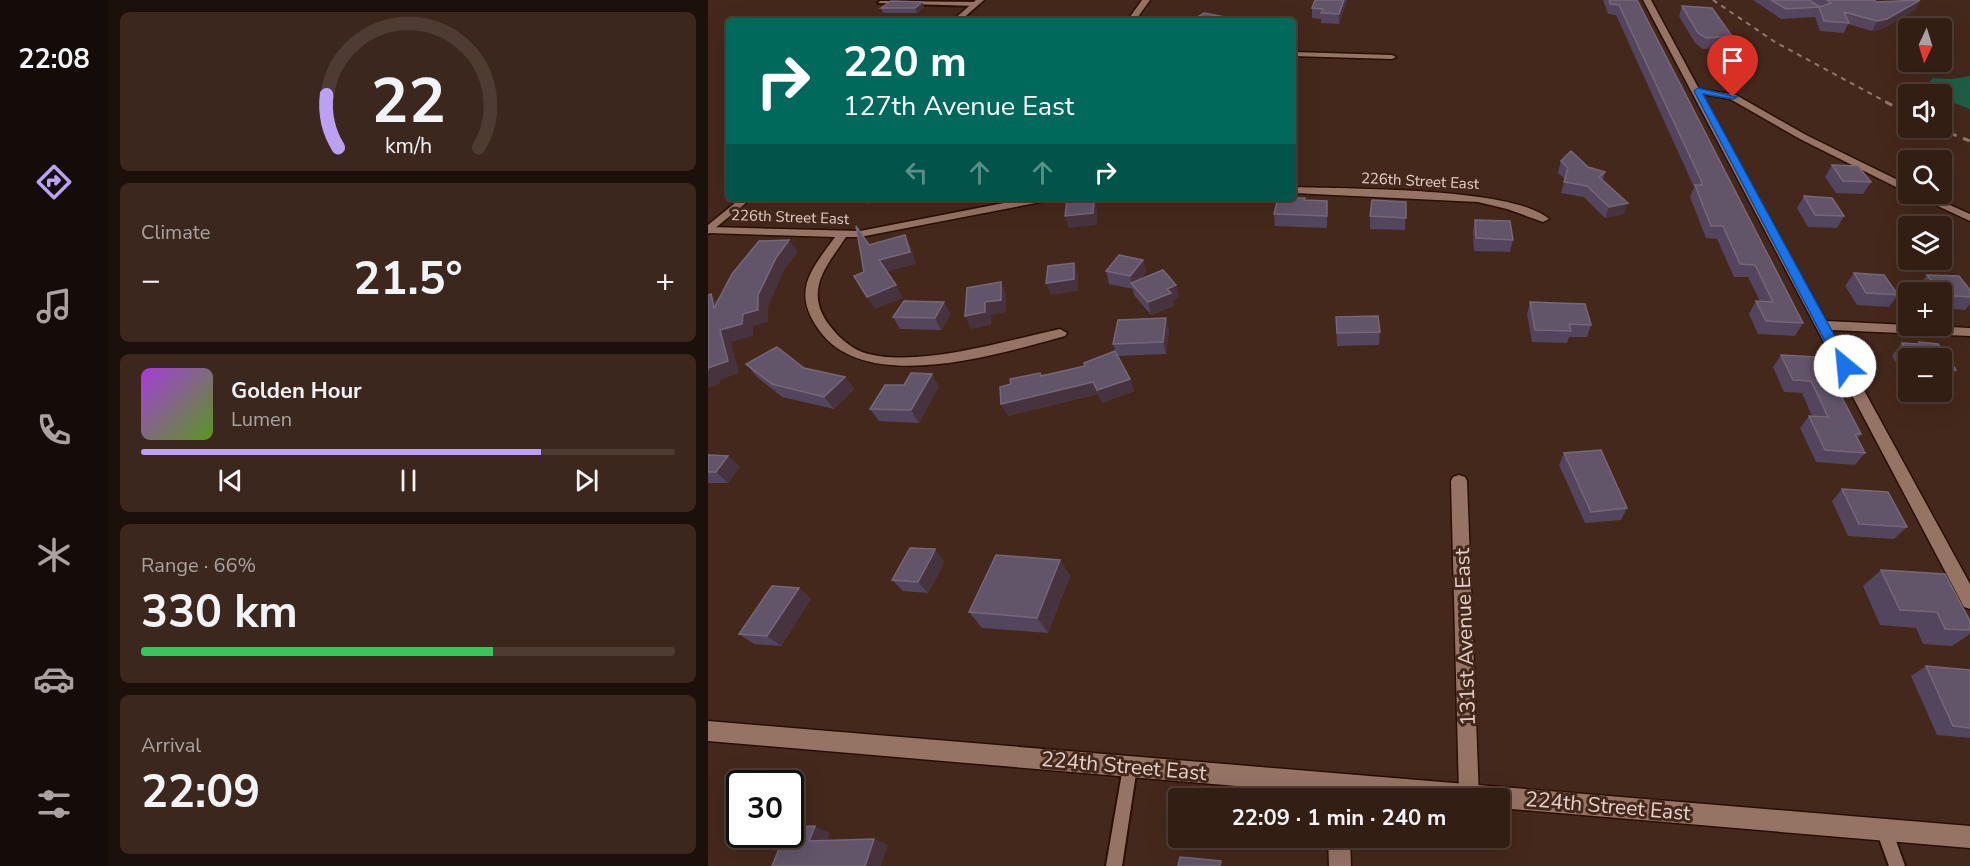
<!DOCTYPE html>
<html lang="en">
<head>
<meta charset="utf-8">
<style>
  :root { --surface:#331e14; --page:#3b271d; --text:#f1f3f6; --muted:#a9a2a0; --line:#4e3c34; --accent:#bca0f2 }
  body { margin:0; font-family:"Nunito Sans",sans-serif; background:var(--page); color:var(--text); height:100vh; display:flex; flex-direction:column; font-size:22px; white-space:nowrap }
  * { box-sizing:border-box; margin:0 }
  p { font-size:20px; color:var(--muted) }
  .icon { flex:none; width:33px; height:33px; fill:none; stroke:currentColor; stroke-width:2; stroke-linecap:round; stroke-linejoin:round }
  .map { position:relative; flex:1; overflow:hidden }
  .panel { display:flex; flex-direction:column; gap:12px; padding:12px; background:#1c100b; width:600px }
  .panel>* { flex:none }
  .guide { position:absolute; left:18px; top:18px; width:570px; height:183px; border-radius:6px; box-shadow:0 6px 24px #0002,0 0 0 2px var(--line); background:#00695c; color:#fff; overflow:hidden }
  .needle { width:39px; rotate:184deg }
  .tools { position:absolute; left:1190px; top:18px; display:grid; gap:12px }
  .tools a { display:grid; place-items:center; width:54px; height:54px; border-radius:6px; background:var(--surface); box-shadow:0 6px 24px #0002,0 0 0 2px var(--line); font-size:30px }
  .speed { position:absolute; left:18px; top:770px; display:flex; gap:12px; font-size:30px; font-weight:700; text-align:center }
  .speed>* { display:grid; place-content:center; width:78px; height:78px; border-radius:50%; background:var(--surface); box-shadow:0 6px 24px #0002,0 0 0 2px var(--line); line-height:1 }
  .speed .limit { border:3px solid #111; border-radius:9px; background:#fff; color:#111 }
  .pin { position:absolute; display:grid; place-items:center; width:51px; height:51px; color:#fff; margin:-62px -26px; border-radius:50% 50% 50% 0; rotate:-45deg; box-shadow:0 0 6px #0007 }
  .pin .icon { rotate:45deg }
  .me { position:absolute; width:66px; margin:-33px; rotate:332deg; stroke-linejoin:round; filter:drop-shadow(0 0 4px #0008) }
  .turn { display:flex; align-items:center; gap:21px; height:126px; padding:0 18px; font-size:27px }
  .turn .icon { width:78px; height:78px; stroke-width:2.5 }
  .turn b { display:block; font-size:42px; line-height:51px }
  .lanes { display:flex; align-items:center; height:57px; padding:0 18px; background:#0003; justify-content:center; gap:30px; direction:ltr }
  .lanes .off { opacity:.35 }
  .big { font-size:45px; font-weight:700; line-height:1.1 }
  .panel .tile { flex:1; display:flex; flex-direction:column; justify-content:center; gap:9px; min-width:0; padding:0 21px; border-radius:9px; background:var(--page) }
  .panel .dial { align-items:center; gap:0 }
  .dial svg { height:156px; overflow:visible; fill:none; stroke:var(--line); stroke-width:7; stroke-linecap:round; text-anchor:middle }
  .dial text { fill:var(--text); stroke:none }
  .song { display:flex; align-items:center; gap:18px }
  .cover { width:72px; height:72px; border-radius:9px; background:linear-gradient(135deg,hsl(280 70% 55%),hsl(90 70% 35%)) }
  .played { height:6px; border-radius:3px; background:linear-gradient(90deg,var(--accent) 75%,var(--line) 75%) }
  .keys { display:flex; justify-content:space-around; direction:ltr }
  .heat { display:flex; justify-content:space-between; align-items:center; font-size:33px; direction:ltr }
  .charge { height:9px; border-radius:4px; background:linear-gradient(90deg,#34c759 66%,var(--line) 0) }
  .trip { position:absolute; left:460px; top:788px; width:342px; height:60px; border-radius:6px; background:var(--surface); box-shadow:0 6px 24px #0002,0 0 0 2px var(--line); font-weight:700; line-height:60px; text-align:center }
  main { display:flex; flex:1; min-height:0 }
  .tab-bar { display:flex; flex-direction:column; width:108px; justify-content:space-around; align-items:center; background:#140c08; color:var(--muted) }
  .tab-bar .icon { width:42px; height:42px }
  .tab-bar .on { color:var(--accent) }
  .tab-bar b { font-size:27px; color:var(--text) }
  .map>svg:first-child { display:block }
  .green { fill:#1d5f45 }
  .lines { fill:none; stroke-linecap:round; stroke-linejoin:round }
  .lane-casing { stroke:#2a0f05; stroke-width:4 }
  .street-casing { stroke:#2a0f05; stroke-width:3 }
  .secondary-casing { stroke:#2a0f05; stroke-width:3 }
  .lane { fill:#957365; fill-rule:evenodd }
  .street { fill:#957365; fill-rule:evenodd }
  .secondary { fill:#957365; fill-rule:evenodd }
  .rail-far1 { stroke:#91786e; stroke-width:2; stroke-dasharray:5 5; stroke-linecap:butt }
  .rail { stroke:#91786e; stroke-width:3; stroke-dasharray:7 7; stroke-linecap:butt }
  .wall { fill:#52455d }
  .shaded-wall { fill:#46333e }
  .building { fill:#625469; stroke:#766778; stroke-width:1.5 }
  .route { fill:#1a73e8; stroke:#114b97; stroke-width:1.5 }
  .labels { text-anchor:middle; stroke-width:6; stroke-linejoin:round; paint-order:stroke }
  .far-street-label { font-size:15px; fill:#e5d1ca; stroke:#44281b }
  .near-street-label { font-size:21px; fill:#e5d1ca; stroke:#44281b }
</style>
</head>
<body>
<main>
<nav class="tab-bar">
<b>22:08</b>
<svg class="icon on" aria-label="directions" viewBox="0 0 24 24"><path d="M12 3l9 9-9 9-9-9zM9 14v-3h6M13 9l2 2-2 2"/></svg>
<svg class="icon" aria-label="music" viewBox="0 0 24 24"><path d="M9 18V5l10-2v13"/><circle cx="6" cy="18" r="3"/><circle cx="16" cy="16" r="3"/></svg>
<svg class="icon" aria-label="phone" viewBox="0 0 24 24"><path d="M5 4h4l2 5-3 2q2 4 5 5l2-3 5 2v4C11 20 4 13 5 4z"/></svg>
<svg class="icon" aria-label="climate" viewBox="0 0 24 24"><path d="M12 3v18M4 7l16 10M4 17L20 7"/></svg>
<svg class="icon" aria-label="car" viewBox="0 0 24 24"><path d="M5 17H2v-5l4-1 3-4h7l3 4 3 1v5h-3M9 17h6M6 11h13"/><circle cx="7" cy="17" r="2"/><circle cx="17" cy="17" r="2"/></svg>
<svg class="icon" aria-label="filters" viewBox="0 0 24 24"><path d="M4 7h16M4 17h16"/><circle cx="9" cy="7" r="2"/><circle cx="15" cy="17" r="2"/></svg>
</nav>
<section class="panel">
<div class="tile dial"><svg viewBox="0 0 100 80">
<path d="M14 69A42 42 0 1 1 86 69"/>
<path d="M14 69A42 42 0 0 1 8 42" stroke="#bca0f2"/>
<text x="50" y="56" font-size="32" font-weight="700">22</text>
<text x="50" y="72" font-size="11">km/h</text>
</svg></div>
<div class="tile"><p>Climate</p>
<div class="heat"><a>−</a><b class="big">21.5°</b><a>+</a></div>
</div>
<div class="tile">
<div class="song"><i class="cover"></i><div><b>Golden Hour</b><p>Lumen</p></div></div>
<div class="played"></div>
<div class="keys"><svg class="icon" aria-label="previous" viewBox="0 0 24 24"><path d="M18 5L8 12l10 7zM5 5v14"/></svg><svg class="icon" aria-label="pause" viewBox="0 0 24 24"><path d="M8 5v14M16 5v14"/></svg><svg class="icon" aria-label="next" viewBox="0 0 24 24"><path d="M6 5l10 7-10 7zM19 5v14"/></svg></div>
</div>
<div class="tile"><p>Range · 66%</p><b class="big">330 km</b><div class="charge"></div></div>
<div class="tile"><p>Arrival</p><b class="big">22:09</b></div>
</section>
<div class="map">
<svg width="1262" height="866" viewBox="0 0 1262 866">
  <rect width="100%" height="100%" fill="#44281b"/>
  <path class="green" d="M1262 76V109L1233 98V94H1228L1217 87 1225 78 1243 79Z"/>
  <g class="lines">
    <defs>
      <g id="lane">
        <path d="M172 1 268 2 271 4 268 6 170 3Z"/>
        <path d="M422 760 427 762 429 767 414 866H398L415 767 417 762Z"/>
        <path d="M1176 822 1182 824 1197 866H1181L1168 830 1170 824Z"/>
      </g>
      <g id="street">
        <path d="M434 0H442L427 21H419Z"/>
        <path d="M935 0H943L991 89 1028 95 1098 135 1200 185V192L1196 191 1092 139 1022 99 994 94 1118 321 1262 328V336L1123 330 1262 584V609L1256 607Z"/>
        <path d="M585 52 684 55 688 57 684 59 585 56Z"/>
        <path d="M585 187C637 189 806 187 841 219L835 222 799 209 770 202 585 193Z"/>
        <path d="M1204 194H1217L1262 214V221Z"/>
        <path d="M321 198H343L338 201 152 237H138C118 267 95 291 122 326 130 337 142 347 154 352 206 370 299 340 352 329L359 333 357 336C292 354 157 396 111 330 83 291 103 270 127 237L0 233 2 227 152 231Z"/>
        <path d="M751 475 757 477 759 481 771 798H753L751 794 743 481 745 477Z"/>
        <path d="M620 837H642L643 866H621Z"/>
      </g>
      <g id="secondary">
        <path d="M268 0H276L252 21H244Z"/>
        <path d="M33 198H44L0 234V225Z"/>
        <path d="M0 721 1262 826V848L792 808V798H670L0 741Z"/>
      </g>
    </defs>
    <use href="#lane" class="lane-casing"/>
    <use href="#street" class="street-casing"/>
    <use href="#secondary" class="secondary-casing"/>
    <use href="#lane" class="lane"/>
    <use href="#street" class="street"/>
    <use href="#secondary" class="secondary"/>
    <path class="rail-far1" d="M1005 0 1067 42 1180 103"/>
    <g class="rail">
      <path d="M1178 102 1200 114"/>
      <path d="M1229 128 1262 141"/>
    </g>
  </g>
  <g class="wall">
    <path d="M607 0H639L631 24 613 23V19L604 18V8Z"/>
    <path d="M895 0H929L1095 323 1087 336 1050 334 1041 314 1048 301H1052L1040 277H1026L1009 239 998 238 982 197 986 187 908 15 900 14Z"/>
    <path d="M1045 0H1165L1169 2 1212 0 1207 10 1174 29 1164 31 1140 24 1136 33 1112 31 1107 17 1073 19Z"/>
    <path d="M974 6 1024 36 1020 47 995 49 987 43 971 16Z"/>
    <path d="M216 7 209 13H175L173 8Z"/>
    <path d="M853 161 880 167 897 172 895 180 920 203 916 214 897 218 876 197 853 193 857 179 850 173Z"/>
    <path d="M1124 165 1163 182 1155 194 1128 193 1117 177Z"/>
    <path d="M1096 196 1136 216 1129 228 1100 227 1089 208Z"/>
    <path d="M146 198H171L161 204Z"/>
    <path d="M597 200 619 201V228L567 226 566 214Z"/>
    <path d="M698 202 697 230 662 229V216Z"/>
    <path d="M767 220 805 240 802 252 766 251 765 232Z"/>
    <path d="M435 260 438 272 433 279 471 298 465 300 466 306 443 315 426 295 425 289 401 284 398 271Z"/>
    <path d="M1146 273 1190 295 1181 307 1149 305 1137 286Z"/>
    <path d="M1219 275 1262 290V304L1257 310 1233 308V292H1214L1210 287Z"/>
    <path d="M822 302 883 325 879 337H861L859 343 824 342 819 314Z"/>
    <path d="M243 314 233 330 192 329 185 317Z"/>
    <path d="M628 317 672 332 671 345 629 346Z"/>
    <path d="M461 330 458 354 410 356 422 379 426 391 394 403 390 394 300 416 303 384 332 373 333 376 377 366 408 353 405 344Z"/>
    <path d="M1211 342 1230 344 1248 370 1237 383H1233V358H1200V381L1184 356 1194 343 1210 344Z"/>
    <path d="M1073 355 1114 368 1153 434 1150 438 1157 453 1147 465 1108 462 1092 428 1101 416H1104L1094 393 1076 392 1065 367Z"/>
    <path d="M38 364 96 368 137 377 146 389 126 409 74 397 49 377Z"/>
    <path d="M231 386 211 423 171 421 162 409Z"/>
    <path d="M0 453 3 455 20 456 32 467 20 483H0Z"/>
    <path d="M856 453 919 508 913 520 877 523 851 465Z"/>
    <path d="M1134 489 1199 527 1186 539 1140 536 1124 501Z"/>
    <path d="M352 560 362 576 340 633 274 628 261 612Z"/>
    <path d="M236 561 234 567 220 593 195 591 184 580Z"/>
    <path d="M1173 570 1262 621V634L1244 646 1215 644 1208 628 1172 625 1155 586Z"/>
    <path d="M91 588 103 599 73 646 46 644 31 634Z"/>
    <path d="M1218 666 1262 670V738L1229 735 1203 676Z"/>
  </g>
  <g class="shaded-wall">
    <path d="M636 0H639L631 24V14Z"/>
    <path d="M1212 0 1207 10 1174 29 1164 31 1169 21Z"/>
    <path d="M214 2 216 7 209 13 207 8Z"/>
    <path d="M158 198H171L161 204Z"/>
    <path d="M386 198 389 209V225L361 228 357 216Z"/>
    <path d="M920 203 916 214 897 218 901 207Z"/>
    <path d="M197 235 203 247 208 264 178 272 171 260Z"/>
    <path d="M81 240 90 252 76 270 60 307V322L45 326V336L23 342 31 373 12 380V384L0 388V368L12 330 35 314 68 258Z"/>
    <path d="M435 260 438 272 427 287 423 283 422 276Z"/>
    <path d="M366 263 370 275V291L343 295 338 283Z"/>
    <path d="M293 282 298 295V312L283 315V325L263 329 257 316 277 302Z"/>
    <path d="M188 285 195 298 167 309 159 297Z"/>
    <path d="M468 285 471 298 465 300 466 306 443 315 440 302 459 289Z"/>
    <path d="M3 294 13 307 6 308Z"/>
    <path d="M236 302 243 314 233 330 227 318Z"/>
    <path d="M458 318 461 330 458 354 455 342Z"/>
    <path d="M224 374 231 386 211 423 203 410Z"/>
    <path d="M137 377 146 389 126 409 116 397Z"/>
    <path d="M422 379 426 391 394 403 389 390Z"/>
    <path d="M385 382 390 394 300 416 293 404Z"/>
    <path d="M20 456 32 467 20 483 8 472Z"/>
    <path d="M227 549 236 561 234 567 220 593 210 582Z"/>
    <path d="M352 560 362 576 340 633 329 618Z"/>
    <path d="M91 588 103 599 73 646 59 636Z"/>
    <path d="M107 826 122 833 117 847 101 841Z"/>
    <path d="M166 839 180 845 173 866H157Z"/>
  </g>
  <g class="building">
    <path d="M607 0H636L631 14 613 13 615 9 604 8Z"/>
    <path d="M901 0H929L1095 323 1058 321 1048 301 1065 302 1047 265 1032 264 1015 226H1003L987 185H994L993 180 911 5 902 4Z"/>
    <path d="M1063 0H1101L1112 7 1123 3 1119 0H1165L1169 2 1212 0 1179 19 1169 21 1136 12 1141 23 1116 21 1111 7 1078 9Z"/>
    <path d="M183 1 214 2 207 8H173Z"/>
    <path d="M974 6 1004 8 1024 36 998 38 990 33Z"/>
    <path d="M496 13 538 21H483Z"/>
    <path d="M863 151 880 167 897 172 891 177 920 203 901 207 879 186 856 182 860 168 853 161Z"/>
    <path d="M1124 165 1150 166 1163 182 1135 181Z"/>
    <path d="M1096 196 1124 198 1136 216 1107 215Z"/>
    <path d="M374 198H386L385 213 357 216 359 200Z"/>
    <path d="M570 198H597L596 200 619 201V216L566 214Z"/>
    <path d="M664 200 698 202V218L662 216Z"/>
    <path d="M767 220 802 221 805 240 768 238Z"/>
    <path d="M148 226 161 245 197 235 202 252 171 260 188 285 159 297 146 276 156 272Z"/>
    <path d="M81 240 68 258 50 295V310L35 314 34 324 12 330 20 361 0 368V371V295L3 294 6 308 24 274 51 241Z"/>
    <path d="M411 255 435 260 422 276 398 271Z"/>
    <path d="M366 263V279L338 283 340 266Z"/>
    <path d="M455 270 468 285 459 289 463 293 440 302 423 283Z"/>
    <path d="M1146 273 1176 275 1190 295 1158 293Z"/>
    <path d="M1219 275 1251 276 1262 290V297L1235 295Z"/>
    <path d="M293 282V300L277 302V312L257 316 259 288Z"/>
    <path d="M196 301 236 302 227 318 185 317Z"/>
    <path d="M822 302 877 304 883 325 861 324 863 331 827 330Z"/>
    <path d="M670 316 672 332 629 333 628 317Z"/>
    <path d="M458 318 455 342 405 344 410 320Z"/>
    <path d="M1211 342 1230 344 1248 370 1233 369V358H1204L1194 343 1212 344Z"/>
    <path d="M69 347 96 368 137 377 116 397 64 384 38 364Z"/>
    <path d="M407 351 422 379 389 390 385 382 293 404 292 387 303 384 302 379 332 373 333 376 377 366 376 363Z"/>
    <path d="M1073 355 1108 357 1114 368 1119 369 1153 434H1147L1157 453 1117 450 1101 416 1120 417 1103 381 1085 380Z"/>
    <path d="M203 373 224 374 203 410 162 409 177 385H196Z"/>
    <path d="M893 450 919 508 883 512 856 453Z"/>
    <path d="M0 455 20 456 8 472H0Z"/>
    <path d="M1134 489 1180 492 1199 527 1151 524Z"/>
    <path d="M202 548 227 549 224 556 210 582 184 580Z"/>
    <path d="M288 555 352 560 329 618 261 612Z"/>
    <path d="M1173 570 1237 574 1262 621V630L1237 629 1229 612 1192 610Z"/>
    <path d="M64 586 91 588 59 636 31 634Z"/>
    <path d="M1218 666 1262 670V728L1245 726Z"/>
    <path d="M107 826 101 841 166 839 157 866H64L74 842H80L87 827Z"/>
    <path d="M472 857 513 861 512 866H470Z"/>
  </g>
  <path class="route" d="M990 88 1029 97 1025 99 995 94 1143 366 1141 369H1132L1130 366 986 91Z"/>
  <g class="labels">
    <g class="far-street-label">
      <text transform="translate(712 181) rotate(3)" y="5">226th Street East</text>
      <text transform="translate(82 217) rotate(2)" y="5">226th Street East</text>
    </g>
    <g class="near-street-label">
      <text transform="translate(757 637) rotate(-92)" y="7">131st Avenue East</text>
      <text transform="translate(416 766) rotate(5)" y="7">224th Street East</text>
      <text transform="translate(900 806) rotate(5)" y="7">224th Street East</text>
    </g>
  </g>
</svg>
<div class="tools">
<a><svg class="needle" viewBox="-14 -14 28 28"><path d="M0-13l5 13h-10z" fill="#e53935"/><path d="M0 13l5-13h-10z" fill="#a9a2a0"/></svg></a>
<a><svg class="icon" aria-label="sound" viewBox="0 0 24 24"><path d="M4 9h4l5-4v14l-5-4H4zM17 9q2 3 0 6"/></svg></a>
<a><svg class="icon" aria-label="search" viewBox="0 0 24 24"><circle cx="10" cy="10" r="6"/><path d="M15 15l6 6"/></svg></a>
<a><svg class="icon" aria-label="layers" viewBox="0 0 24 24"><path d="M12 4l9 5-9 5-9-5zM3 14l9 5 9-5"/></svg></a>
<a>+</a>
<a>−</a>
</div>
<div class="speed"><div class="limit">30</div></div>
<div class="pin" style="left:1025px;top:97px;background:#d93025"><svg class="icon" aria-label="arrive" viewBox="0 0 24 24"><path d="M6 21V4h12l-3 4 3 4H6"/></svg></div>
<svg class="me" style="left:1137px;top:366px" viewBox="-20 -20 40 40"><circle r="19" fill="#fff"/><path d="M0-13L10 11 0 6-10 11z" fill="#1a73e8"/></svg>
<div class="trip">22:09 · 1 min · 240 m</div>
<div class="guide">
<div class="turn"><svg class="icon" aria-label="right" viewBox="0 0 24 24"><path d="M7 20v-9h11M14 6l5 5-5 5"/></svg><div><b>220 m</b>127th Avenue East</div></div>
<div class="lanes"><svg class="icon off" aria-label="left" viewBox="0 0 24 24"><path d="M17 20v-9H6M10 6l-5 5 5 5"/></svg><svg class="icon off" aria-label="ahead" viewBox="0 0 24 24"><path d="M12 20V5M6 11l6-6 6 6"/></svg><svg class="icon off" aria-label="ahead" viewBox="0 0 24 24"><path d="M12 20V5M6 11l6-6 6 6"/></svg><svg class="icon" aria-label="right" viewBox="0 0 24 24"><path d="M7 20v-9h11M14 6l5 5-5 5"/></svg></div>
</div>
</div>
</main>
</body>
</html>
